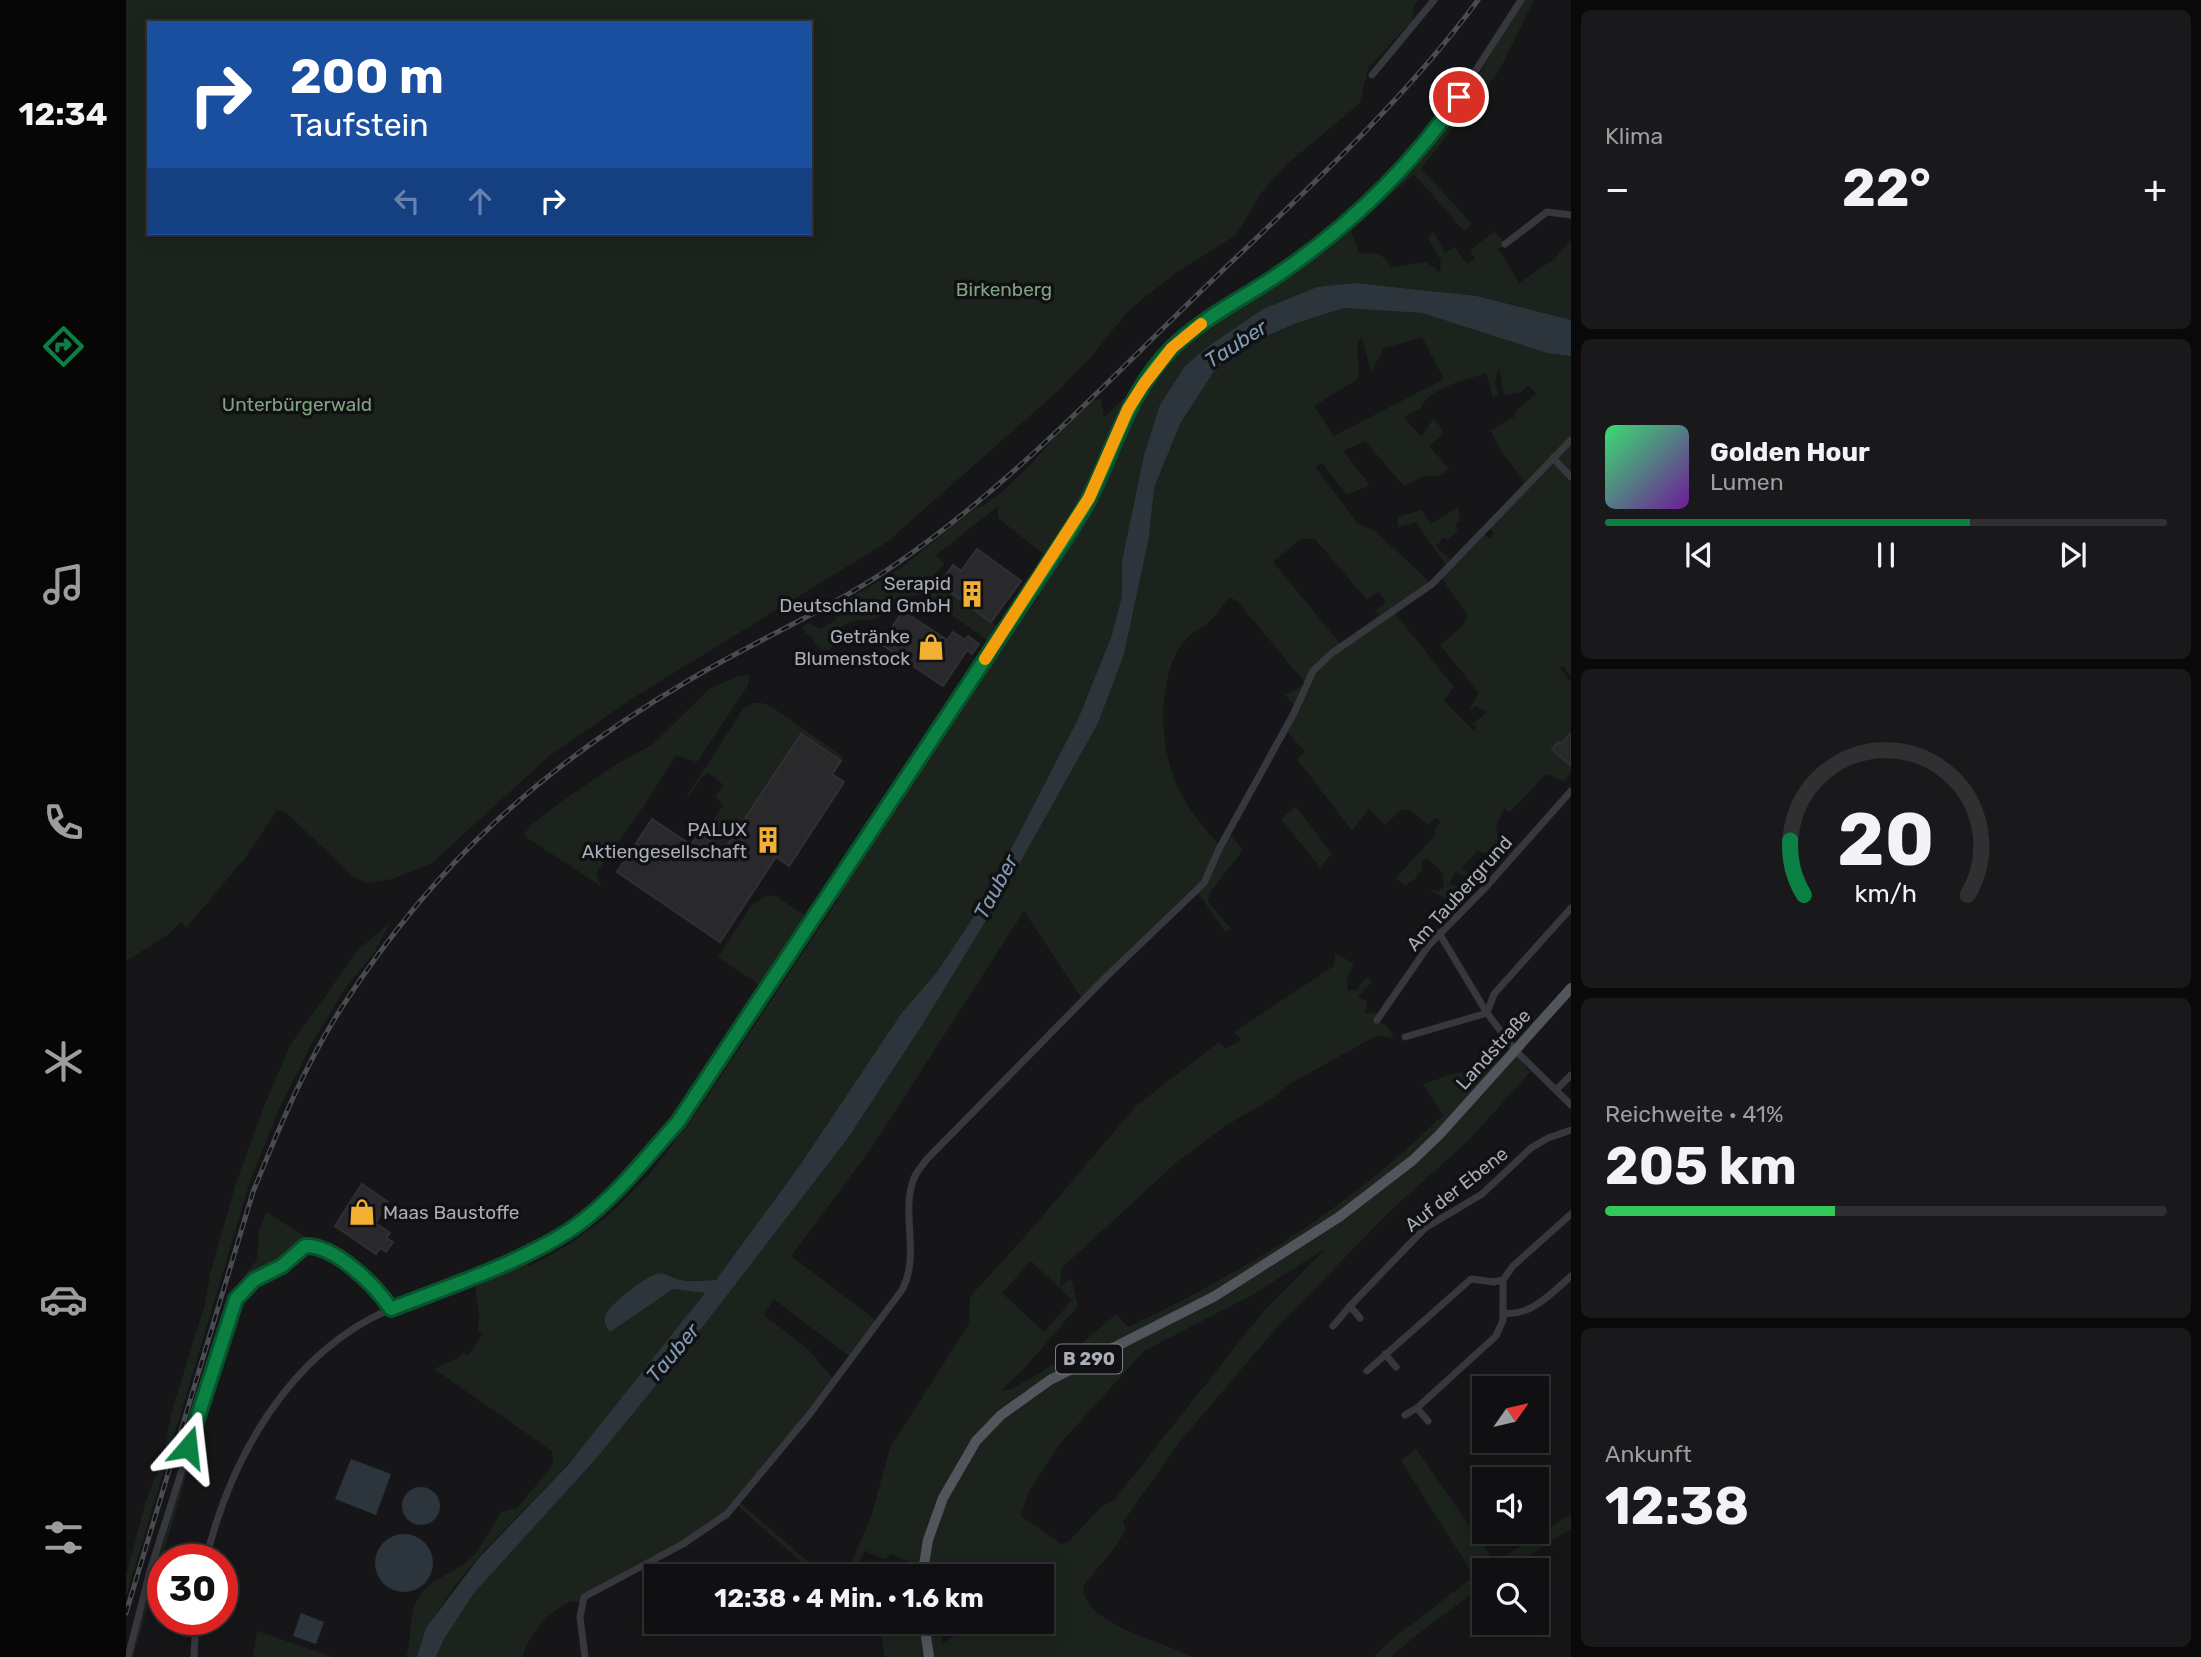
<!DOCTYPE html>
<html lang="de">
<head>
<meta charset="utf-8">
<style>
  :root { --surface:#101012; --page:#19191b; --text:#f1f3f6; --muted:#9c9d9f; --line:#303032; --accent:#0b8043 }
  body { margin:0; font-family:Rubik,sans-serif; background:var(--page); color:var(--text); height:100vh; display:flex; flex-direction:column; font-size:26px; white-space:nowrap }
  * { box-sizing:border-box; margin:0 }
  p { font-size:23px; color:var(--muted) }
  .icon { flex:none; width:38px; height:38px; fill:none; stroke:currentColor; stroke-width:2; stroke-linecap:round; stroke-linejoin:round }
  .map { position:relative; flex:1; overflow:hidden }
  .drawer { display:flex; flex-direction:column; gap:10px; padding:10px; background:#09090a; width:630px }
  .drawer>* { flex:none }
  .top-card { position:absolute; left:21px; top:21px; width:665px; height:214px; border-radius:0px; box-shadow:0 4px 18px #0003,0 0 0 2px var(--line); background:#1a4fa0; color:#fff; overflow:hidden }
  .needle { width:46px; rotate:56deg }
  .fabs { position:absolute; left:1346px; top:1376px; display:grid; gap:14px }
  .fabs a { display:grid; place-items:center; width:77px; height:77px; border-radius:0px; background:var(--surface); box-shadow:0 4px 18px #0003,0 0 0 2px var(--line); font-size:35px }
  .speed { position:absolute; left:21px; top:1544px; display:flex; gap:14px; font-size:35px; font-weight:700; text-align:center }
  .speed>* { display:grid; place-content:center; width:91px; height:91px; border-radius:50%; background:var(--surface); box-shadow:0 4px 18px #0003,0 0 0 2px var(--line); line-height:1 }
  .speed .limit { border:10px solid #d22; background:#fff; color:#111 }
  .pin { position:absolute; display:grid; place-items:center; width:60px; height:60px; color:#fff; margin:-30px; border:4px solid #fff; border-radius:50%; box-shadow:0 2px 7px #0007 }
  .me { position:absolute; width:77px; margin:-38px; rotate:17deg; stroke-linejoin:round; filter:drop-shadow(0 0 5px #0008) }
  .turn { display:flex; align-items:center; gap:24px; height:147px; padding:0 28px; font-size:32px }
  .turn .icon { width:91px; height:91px; stroke-width:2.5 }
  .turn b { display:block; font-size:49px; line-height:60px }
  .lanes { display:flex; align-items:center; height:66px; padding:0 28px; background:#0003; justify-content:center; gap:35px; direction:ltr }
  .lanes .off { opacity:.35 }
  .big { font-size:52px; font-weight:700; line-height:1.1 }
  .drawer .tile { flex:1; display:flex; flex-direction:column; justify-content:center; gap:10px; min-width:0; padding:0 24px; border-radius:10px; background:var(--page) }
  .drawer .dial { align-items:center; gap:0 }
  .dial svg { height:182px; overflow:visible; fill:none; stroke:var(--line); stroke-width:7; stroke-linecap:round; text-anchor:middle }
  .dial text { fill:var(--text); stroke:none }
  .song { display:flex; align-items:center; gap:21px }
  .cover { width:84px; height:84px; border-radius:10px; background:linear-gradient(135deg,hsl(140 70% 55%),hsl(280 70% 35%)) }
  .played { height:7px; border-radius:4px; background:linear-gradient(90deg,var(--accent) 65%,var(--line) 65%) }
  .keys { display:flex; justify-content:space-around; direction:ltr }
  .heat { display:flex; justify-content:space-between; align-items:center; font-size:38px; direction:ltr }
  .charge { height:10px; border-radius:5px; background:linear-gradient(90deg,#34c759 41%,var(--line) 0) }
  .trip { position:absolute; left:518px; top:1564px; width:410px; height:70px; border-radius:0px; background:var(--surface); box-shadow:0 4px 18px #0003,0 0 0 2px var(--line); font-weight:700; line-height:70px; text-align:center }
  main { display:flex; flex:1; min-height:0 }
  .menu { display:flex; flex-direction:column; width:126px; justify-content:space-around; align-items:center; background:#060607; color:var(--muted) }
  .menu .icon { width:49px; height:49px }
  .menu .current { color:var(--accent) }
  .menu b { font-size:32px; color:var(--text) }
  .map>svg:first-child { display:block }
  .green { fill:#1c231d; fill-rule:evenodd }
  .water { fill:#2c353c }
  .building { fill:#29292c; stroke:#303034; stroke-width:2 }
  .lines { fill:none; stroke-linecap:round; stroke-linejoin:round }
  .minor { stroke:#37383d; stroke-width:7 }
  .primary { stroke:#53555c; stroke-width:10 }
  .rail-casing { stroke:#4a4c52; stroke-width:5 }
  .rail { stroke:#111113; stroke-width:2.5; stroke-dasharray:8; stroke-linecap:butt }
  .route-casing { stroke:#07532c; stroke-width:18 }
  .route { stroke:#0b8043; stroke-width:12 }
  .slow { stroke:#f59e0b; stroke-width:12 }
  .labels { text-anchor:middle; stroke-width:7; stroke-linejoin:round; paint-order:stroke }
  .shield { fill:#111113; stroke:#7b7e86; stroke-width:2 }
  .shield-label { font-size:18px; font-weight:bold; fill:#a8adb8 }
  .park-label { font-size:19px; fill:#7fa381; stroke:#111113 }
  .poi-label { font-size:19px; fill:#a8adb8; stroke:#111113; text-anchor:end }
  .street-label { font-size:19px; fill:#a8adb8; stroke:#111113 }
  .water-label { font-size:21px; font-style:italic; fill:#7f9bb3; stroke:#111113 }
</style>
</head>
<body>
<main>
<nav class="menu">
<b>12:34</b>
<svg class="icon current" aria-label="directions" viewBox="0 0 24 24"><path d="M12 3l9 9-9 9-9-9zM9 14v-3h6M13 9l2 2-2 2"/></svg>
<svg class="icon" aria-label="music" viewBox="0 0 24 24"><path d="M9 18V5l10-2v13"/><circle cx="6" cy="18" r="3"/><circle cx="16" cy="16" r="3"/></svg>
<svg class="icon" aria-label="phone" viewBox="0 0 24 24"><path d="M5 4h4l2 5-3 2q2 4 5 5l2-3 5 2v4C11 20 4 13 5 4z"/></svg>
<svg class="icon" aria-label="climate" viewBox="0 0 24 24"><path d="M12 3v18M4 7l16 10M4 17L20 7"/></svg>
<svg class="icon" aria-label="car" viewBox="0 0 24 24"><path d="M5 17H2v-5l4-1 3-4h7l3 4 3 1v5h-3M9 17h6M6 11h13"/><circle cx="7" cy="17" r="2"/><circle cx="17" cy="17" r="2"/></svg>
<svg class="icon" aria-label="filters" viewBox="0 0 24 24"><path d="M4 7h16M4 17h16"/><circle cx="9" cy="7" r="2"/><circle cx="15" cy="17" r="2"/></svg>
</nav>
<div class="map">
<svg width="1445" height="1657" viewBox="0 0 1445 1657">
  <rect width="100%" height="100%" fill="#161618"/>
  <g class="green">
    <path d="M0 0H1293L1287 8V20L1242 68 1234 103 1160 165 1135 193 1110 235 1048 274 1003 310 964 358 932 391 761 542 507 698 423 756 306 863 266 879 241 883 226 876 162 814 151 810 119 858 60 928 55 921 43 934 0 961ZM23 23H684V233H23Z"/>
    <path d="M1397 0H1408L1373 71 1295 168 1346 224 1338 231 1288 174 1225 231 1233 253 1254 254 1266 267 1300 262 1314 272 1315 261 1302 238 1307 232 1319 253 1329 247 1341 264 1349 259 1344 250 1369 231 1379 244 1370 251H1374L1393 283 1428 259 1445 240V320L1351 296 1229 283 1191 287 1137 309 1034 407 1018 455 996 561V596L986 636 953 717 864 890 839 930 811 972 775 1014 674 1165 590 1280 554 1281 538 1274 479 1317V1326L484 1331 547 1289 580 1292C534 1350 490 1411 440 1466 387 1525 316 1580 291 1657H280C288 1635 280 1611 297 1591 309 1578 328 1572 342 1561 353 1552 367 1525 375 1512L391 1508 427 1465 426 1451 308 1369 332 1358 337 1352 342 1356 356 1335 351 1330C359 1305 343 1301 353 1275L394 1257 404 1266 442 1245 482 1216 523 1175 572 1110 712 900 708 887 868 645 796 594C778 594 767 609 752 617 741 622 726 618 715 627 710 631 711 636 711 642L703 650C692 650 689 646 686 637L679 633 677 627 682 623 695 629 710 620 711 606 775 568 849 508 857 506 876 492 906 463 960 402 975 399 978 418 997 399 1009 398 1059 337 1157 272 1302 146 1345 88ZM872 506V518L925 560 907 587 913 598 895 620 888 616 878 631 807 578 818 563 810 555Z"/>
    <path d="M1218 308 1296 313 1421 353 1445 356V676L1437 666 1434 668 1445 682V733L1435 744 1432 742 1426 749 1445 766V772L1438 781 1420 774 1383 813 1378 808 1370 827 1373 844 1386 851 1393 843 1397 846 1386 857 1368 850 1365 855 1351 851 1336 868 1342 872 1341 878 1329 872 1323 884 1332 886 1330 891 1337 902 1330 904 1303 890 1313 891 1318 885 1317 873 1302 859 1295 861 1297 868 1288 880 1279 885 1270 878 1310 834 1308 830 1315 822 1310 817 1303 825 1282 809 1275 810 1259 825 1243 809 1226 831 1171 759 1179 752 1159 729 1170 708 1159 695 1180 684 1112 602 1104 597C1095 606 1089 618 1079 625 1069 632 1062 635 1055 645 1030 684 1033 750 1053 790 1063 811 1080 829 1094 847L1102 832 1117 850 1084 892 1082 901 1104 928 1100 932 1071 892 957 1000 898 911 746 1147 665 1256 752 1322 725 1358 648 1299 638 1315 682 1349 708 1380 612 1501 700 1577H692L610 1504 589 1525 463 1592 454 1603 445 1601C423 1612 402 1633 397 1657H310L318 1639 348 1593 468 1461 555 1355 722 1138 795 1027 878 891 998 654 1023 537 1028 488 1054 424 1090 368 1124 343 1172 323ZM1236 337 1245 372 1258 348 1296 337 1318 379 1208 436 1188 406 1233 378 1231 345ZM1373 368 1378 395 1396 392 1402 385 1410 394 1390 411 1389 420 1387 416 1365 431 1372 446 1401 485 1362 525 1368 534 1363 539 1356 531 1327 562 1310 546 1318 537 1321 540 1332 531 1329 525 1334 521 1332 507 1305 524 1295 510 1272 517V527L1290 522 1322 568 1314 576 1342 616 1336 627 1314 645 1353 693 1342 712 1350 706 1361 712 1344 726 1351 725 1348 731 1318 701 1328 687 1268 612 1306 584 1249 531 1232 524 1189 467 1196 463 1221 495 1244 485 1217 451 1239 441 1278 486 1295 477 1316 475 1323 469 1303 446 1318 433 1308 418 1295 437 1278 417 1295 408C1303 387 1341 380 1360 373L1367 398 1372 395 1369 382ZM1175 539H1189L1241 600 1252 592 1260 602 1249 611 1256 618 1216 646 1147 562Z"/>
    <path d="M623 675 622 685 571 762 550 755 519 804 470 873 475 886 400 837 398 834 406 824 442 797 491 764 526 745 583 689 612 676Z"/>
    <path d="M627 703H636L646 707 717 757 715 761 676 735 598 850 577 836 597 805 589 797 598 785 582 773 575 778 563 797 561 796 617 709Z"/>
    <path d="M1170 806 1206 854 1194 867 1155 819Z"/>
    <path d="M641 895 650 896 686 920 640 989 592 957 625 906Z"/>
    <path d="M264 923 248 953 220 987 186 1043 154 1107 124 1181 0 1597V1576L19 1504 38 1454 45 1414 78 1307 85 1270 110 1183 137 1109 163 1047 232 950Z"/>
    <path d="M1209 953 1228 964 1221 978 1222 991 1230 990 1241 977 1246 982 1232 996 1241 1002 1239 1014 1251 1012V1020L1262 1027 1268 1038 1250 1036 1165 1083 1147 1098 1101 1125 1052 1161 940 1264 935 1270 934 1287 945 1278 952 1306 896 1371 875 1390H884L939 1358 990 1314 1002 1327C1119 1272 1224 1207 1317 1115L1297 1084C1316 1080 1329 1068 1350 1074L1389 1050 1401 1060 1397 1064 1404 1072 1345 1138 1262 1213 1147 1332 1055 1440 997 1522 1000 1529 990 1546 957 1586C958 1626 1036 1640 1066 1657H759L753 1626 746 1622H813L817 1643 835 1632V1622H915L916 1609 929 1585 917 1593 915 1600V1577H840V1573L817 1576 811 1563 809 1577H778L783 1562 764 1554 760 1560 739 1551 727 1577H719L745 1517 764 1448 843 1324 844 1297 902 1233 1010 1106 1093 1042 1100 1049 1115 1040 1108 1032 1208 966ZM1200 1248 1136 1313 989 1499 974 1508 942 1542 935 1544 895 1516 903 1491 933 1445 1018 1351 1128 1294ZM905 1261 946 1300 918 1332 876 1293Z"/>
    <path d="M141 1212 179 1237C171 1250 160 1267 147 1275 130 1285 126 1286 111 1302L7 1657H2L24 1571 110 1299 118 1289 121 1272 131 1260 133 1231Z"/>
    <path d="M1290 1449 1369 1562 1445 1514V1529L1381 1570H1358V1585L1288 1637 1265 1657H1248L1264 1641 1348 1576 1275 1461Z"/>
    <path d="M131 1631 207 1657H127Z"/>
  </g>
  <g class="water">
    <path d="M1229 283 1351 296 1445 320V356L1421 353 1296 313 1218 308 1171 323 1124 343 1090 368 1054 424 1028 488 1023 537 998 654 972 723 878 891 795 1027 722 1138 555 1355 468 1461 348 1593 318 1639 310 1657H291L300 1628 352 1559 442 1465 579 1293 547 1289 484 1332C480 1327 478 1323 479 1317 482 1305 518 1278 530 1274 538 1272 544 1277 551 1279 562 1283 578 1280 590 1280L674 1165 775 1014 811 972 839 930 864 890 953 717 986 635 996 596V561L1018 455 1034 405 1059 366 1083 346 1137 309 1191 287Z"/>
    <path d="M225 1459 265 1474 250 1515 209 1499Z"/>
    <circle cx="295" cy="1506" r="19"/>
    <circle cx="278" cy="1563" r="29"/>
    <path d="M175 1613 198 1622 190 1644 167 1636Z"/>
  </g>
  <g class="building">
    <path d="M851 549 895 581 865 622 813 584 827 565 835 571Z"/>
    <path d="M777 611 821 640 827 632 839 640 842 636 853 644 846 654 841 650 817 686 755 644Z"/>
    <path d="M1445 733V766L1426 749 1432 742 1435 744Z"/>
    <path d="M675 734 715 761 706 774 718 782 663 866 650 857 594 942 491 872 526 819 565 845 573 833 598 850Z"/>
    <path d="M236 1184 262 1202 249 1223 264 1233 260 1238 267 1242 260 1252 254 1248 250 1254 209 1226Z"/>
  </g>
  <g class="lines">
    <g class="minor">
      <path d="M1246 75 1308 0"/>
      <path d="M1379 244 1421 212 1445 215"/>
      <path d="M1427 458 1445 477"/>
      <path d="M1313 933 1361 1013 1389 1050 1445 1105"/>
      <path d="M1251 1020 1303 945 1359 888 1445 791"/>
      <path d="M1279 1037 1361 1013 1368 994 1445 908"/>
      <path d="M1431 1089 1445 1075"/>
      <path d="M1377 1313C1404 1317 1426 1293 1445 1276"/>
      <path d="M1234 1318 1224 1306 1299 1228 1356 1194 1405 1148 1422 1138 1445 1130"/>
      <path d="M1207 1326 1224 1306"/>
      <path d="M1259 1354 1270 1367"/>
      <path d="M1241 1371 1345 1279 1368 1282 1377 1280 1387 1266 1445 1214"/>
      <path d="M1291 1408 1302 1421"/>
      <path d="M1279 1415 1291 1408 1370 1336 1377 1320V1280"/>
      <path d="M80 1559C105 1457 163 1354 262 1310 319 1285 381 1269 434 1237 481 1207 516 1162 552 1122L925 560 963 498 1002 409 1030 366 1073 325 1157 272 1198 239 1270 174 1325 109 1395 0"/>
      <path d="M2 1657 24 1571 110 1299 128 1280 156 1266 179 1246 197 1248 251 1287 265 1309"/>
      <path d="M68 1657 70 1619"/>
      <path d="M459 1657 454 1617 458 1597 557 1544 601 1514 683 1415 776 1290C795 1255 774 1214 788 1178 791 1171 796 1166 800 1160L980 977 1078 883 1094 847 1168 713 1187 671 1206 653 1306 584 1445 440"/>
    </g>
    <g class="primary">
      <path d="M796 1577 802 1540 817 1498 850 1441 875 1415 924 1380 1089 1296 1213 1217 1287 1160 1314 1134 1445 988"/>
      <path d="M798 1622 803 1657"/>
    </g>
    <defs>
      <path id="rail" d="M0 1613 127 1192C153 1128 180 1062 218 1004 311 861 418 765 565 679 632 639 705 609 770 564 880 489 974 389 1069 297 1167 202 1271 110 1352 0"/>
    </defs>
    <use href="#rail" class="rail-casing"/>
    <use href="#rail" class="rail"/>
  </g>
  <g class="lines">
    <defs>
      <path id="route" d="M62 1447 110 1299 128 1280 156 1266 179 1246C209 1245 249 1285 265 1309 321 1287 380 1268 433 1237 480 1210 516 1162 552 1122L917 572C933 547 952 521 965 495 990 444 1005 388 1047 347 1079 316 1120 297 1156 272 1224 225 1286 165 1333 97"/>
    </defs>
    <use href="#route" class="route-casing"/>
    <use href="#route" class="route"/>
    <path class="slow" d="M859 659 963 498 1002 409 1018 384 1046 348 1075 324"/>
  </g>
  <defs>
    <symbol id="building-bare" viewBox="-9 -9 18 18"><path d="M-4-6H4V6H1V3H-1V6H-4ZM-2.5-4.3h1.7v1.8h-1.7ZM.8-4.3h1.7v1.8H.8ZM-2.5-1h1.7V.8h-1.7ZM.8-1h1.7V.8H.8Z" fill="#f2b134" stroke="#111113" stroke-width="2.5" paint-order="stroke"/></symbol>
    <symbol id="shop-bare" viewBox="-9 -9 18 18"><path d="M-5-2.5h2.3a2.7 3.5 0 0 1 5.4 0H5L5.5 6h-11ZM-1.5-2.5h3a1.5 2.3 0 0 0-3 0Z" fill="#f2b134" stroke="#111113" stroke-width="2.5" paint-order="stroke"/></symbol>
  </defs>
  <g fill-rule="evenodd">
    <use href="#building-bare" x="827" y="575" width="38" height="38"/>
    <use href="#shop-bare" x="786" y="628" width="38" height="38"/>
    <use href="#building-bare" x="623" y="821" width="38" height="38"/>
    <use href="#shop-bare" x="217" y="1193" width="38" height="38"/>
  </g>
  <g class="labels">
    <rect class="shield" x="930" y="1344.5" width="66" height="29" rx="5"/>
    <g class="shield-label">
      <text x="963" y="1365">B 290</text>
    </g>
    <g class="park-label">
      <text x="878" y="296">Birkenberg</text>
      <text x="171" y="411">Unterbürgerwald</text>
    </g>
    <g class="poi-label">
      <text x="825" y="590">Serapid<tspan x="825" dy="22">Deutschland GmbH</tspan></text>
      <text x="784" y="643">Getränke<tspan x="784" dy="22">Blumenstock</tspan></text>
      <text x="621" y="836">PALUX<tspan x="621" dy="22">Aktiengesellschaft</tspan></text>
      <text x="257" y="1219" text-anchor="start">Maas Baustoffe</text>
    </g>
    <g class="street-label">
      <text transform="translate(1333 893) rotate(-48)" y="7">Am Taubergrund</text>
      <text transform="translate(1367 1049) rotate(-48)" y="7">Landstraße</text>
      <text transform="translate(1330 1189) rotate(-38)" y="7">Auf der Ebene</text>
    </g>
    <g class="water-label">
      <text transform="translate(1110 344) rotate(-33)" y="7">Tauber</text>
      <text transform="translate(870 887) rotate(-62)" y="7">Tauber</text>
      <text transform="translate(547 1353) rotate(-50)" y="7">Tauber</text>
    </g>
  </g>
</svg>
<div class="fabs">
<a><svg class="needle" viewBox="-14 -14 28 28"><path d="M0-13l5 13h-10z" fill="#e53935"/><path d="M0 13l5-13h-10z" fill="#9c9d9f"/></svg></a>
<a><svg class="icon" aria-label="sound" viewBox="0 0 24 24"><path d="M4 9h4l5-4v14l-5-4H4zM17 9q2 3 0 6"/></svg></a>
<a><svg class="icon" aria-label="search" viewBox="0 0 24 24"><circle cx="10" cy="10" r="6"/><path d="M15 15l6 6"/></svg></a>
</div>
<div class="speed"><div class="limit">30</div></div>
<div class="pin" style="left:1333px;top:97px;background:#d93025"><svg class="icon" aria-label="arrive" viewBox="0 0 24 24"><path d="M6 21V4h12l-3 4 3 4H6"/></svg></div>
<svg class="me" style="left:62px;top:1447px" viewBox="-20 -20 40 40"><path d="M0-17L14 15 0 8-14 15z" fill="#0b8043" stroke="#fff" stroke-width="4"/></svg>
<div class="trip">12:38 · 4 Min. · 1.6 km</div>
<div class="top-card">
<div class="turn"><svg class="icon" aria-label="right" viewBox="0 0 24 24"><path d="M7 20v-9h11M14 6l5 5-5 5"/></svg><div><b>200 m</b>Taufstein</div></div>
<div class="lanes"><svg class="icon off" aria-label="left" viewBox="0 0 24 24"><path d="M17 20v-9H6M10 6l-5 5 5 5"/></svg><svg class="icon off" aria-label="ahead" viewBox="0 0 24 24"><path d="M12 20V5M6 11l6-6 6 6"/></svg><svg class="icon" aria-label="right" viewBox="0 0 24 24"><path d="M7 20v-9h11M14 6l5 5-5 5"/></svg></div>
</div>
</div>
<section class="drawer">
<div class="tile"><p>Klima</p>
<div class="heat"><a>−</a><b class="big">22°</b><a>+</a></div>
</div>
<div class="tile">
<div class="song"><i class="cover"></i><div><b>Golden Hour</b><p>Lumen</p></div></div>
<div class="played"></div>
<div class="keys"><svg class="icon" aria-label="previous" viewBox="0 0 24 24"><path d="M18 5L8 12l10 7zM5 5v14"/></svg><svg class="icon" aria-label="pause" viewBox="0 0 24 24"><path d="M8 5v14M16 5v14"/></svg><svg class="icon" aria-label="next" viewBox="0 0 24 24"><path d="M6 5l10 7-10 7zM19 5v14"/></svg></div>
</div>
<div class="tile dial"><svg viewBox="0 0 100 80">
<path d="M14 69A42 42 0 1 1 86 69"/>
<path d="M14 69A42 42 0 0 1 8 45" stroke="#0b8043"/>
<text x="50" y="56" font-size="32" font-weight="700">20</text>
<text x="50" y="72" font-size="11">km/h</text>
</svg></div>
<div class="tile"><p>Reichweite · 41%</p><b class="big">205 km</b><div class="charge"></div></div>
<div class="tile"><p>Ankunft</p><b class="big">12:38</b></div>
</section>
</main>
</body>
</html>
